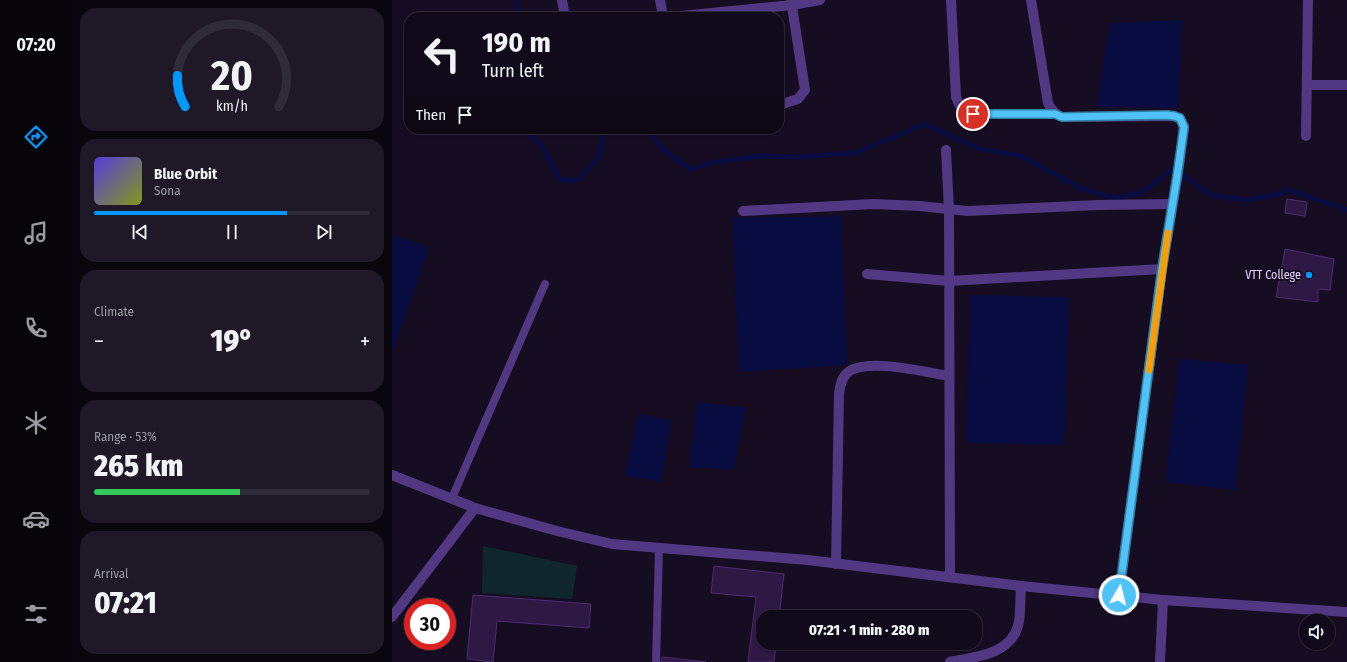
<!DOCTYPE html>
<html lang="en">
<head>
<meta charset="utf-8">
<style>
  :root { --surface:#110a1a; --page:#1e1827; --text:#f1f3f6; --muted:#9c9aa2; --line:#302b39; --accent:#0099fb }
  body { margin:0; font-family:"Fira Sans Condensed",sans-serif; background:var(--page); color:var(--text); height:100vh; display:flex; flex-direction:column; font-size:15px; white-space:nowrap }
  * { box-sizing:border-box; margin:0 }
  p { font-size:13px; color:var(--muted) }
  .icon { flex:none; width:22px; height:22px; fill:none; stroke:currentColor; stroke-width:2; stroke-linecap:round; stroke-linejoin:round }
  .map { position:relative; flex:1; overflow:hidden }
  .side { display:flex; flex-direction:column; gap:8px; padding:8px; background:#09060e; width:320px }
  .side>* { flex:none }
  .banner { position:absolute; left:12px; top:12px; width:380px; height:122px; border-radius:16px; box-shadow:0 1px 3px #0004,0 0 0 1px var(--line); background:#110a1a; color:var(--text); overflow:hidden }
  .controls { position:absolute; left:907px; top:614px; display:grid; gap:8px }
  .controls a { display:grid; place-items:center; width:36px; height:36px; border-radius:50%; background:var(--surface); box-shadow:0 1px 3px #0004,0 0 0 1px var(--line); font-size:20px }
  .speed { position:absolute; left:12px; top:598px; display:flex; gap:8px; font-size:20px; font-weight:700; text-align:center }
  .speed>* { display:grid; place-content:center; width:52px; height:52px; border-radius:50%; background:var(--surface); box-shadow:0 1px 3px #0004,0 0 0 1px var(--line); line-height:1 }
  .speed .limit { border:6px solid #d22; background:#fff; color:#111 }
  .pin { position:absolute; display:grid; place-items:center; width:34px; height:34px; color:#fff; margin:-17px; border:2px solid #fff; border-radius:50%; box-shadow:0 1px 4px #0007 }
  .me { position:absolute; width:44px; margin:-22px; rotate:8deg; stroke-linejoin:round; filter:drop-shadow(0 0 3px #0008) }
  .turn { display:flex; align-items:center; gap:14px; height:84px; padding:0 12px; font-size:18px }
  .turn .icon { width:52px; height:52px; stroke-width:2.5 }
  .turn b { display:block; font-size:28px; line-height:34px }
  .then { display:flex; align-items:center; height:38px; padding:0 12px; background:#0003; gap:8px; font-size:15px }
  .big { font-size:30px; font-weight:800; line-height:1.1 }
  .side .tile { flex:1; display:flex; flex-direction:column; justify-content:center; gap:6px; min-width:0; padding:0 14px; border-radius:16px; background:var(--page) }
  .side .dial { align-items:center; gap:0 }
  .dial svg { height:104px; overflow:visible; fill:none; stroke:var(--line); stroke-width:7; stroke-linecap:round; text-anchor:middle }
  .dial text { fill:var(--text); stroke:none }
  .song { display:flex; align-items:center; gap:12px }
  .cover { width:48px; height:48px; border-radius:6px; background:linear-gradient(135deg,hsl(250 70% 55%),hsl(70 70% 35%)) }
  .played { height:4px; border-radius:2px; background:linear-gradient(90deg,var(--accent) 70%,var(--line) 70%) }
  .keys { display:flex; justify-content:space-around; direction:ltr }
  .heat { display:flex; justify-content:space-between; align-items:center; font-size:22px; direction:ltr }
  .charge { height:6px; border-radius:3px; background:linear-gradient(90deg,#34c759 53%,var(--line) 0) }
  .trip { position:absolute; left:364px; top:610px; width:226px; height:40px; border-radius:16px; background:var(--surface); box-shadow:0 1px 3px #0004,0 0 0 1px var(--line); font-weight:800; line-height:40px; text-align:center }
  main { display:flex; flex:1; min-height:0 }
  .dock { display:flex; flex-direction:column; width:72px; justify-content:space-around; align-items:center; background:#07040a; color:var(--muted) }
  .dock .icon { width:28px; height:28px }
  .dock .on { color:var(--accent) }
  .dock b { font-size:18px; color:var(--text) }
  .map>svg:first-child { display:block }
  .green { fill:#10262d }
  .water { fill:#090d41 }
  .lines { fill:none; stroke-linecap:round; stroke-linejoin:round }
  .stream { stroke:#090d41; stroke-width:5 }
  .building { fill:#2e1944; stroke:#4d2b71 }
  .service { stroke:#503883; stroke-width:8 }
  .minor { stroke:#503883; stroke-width:10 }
  .route-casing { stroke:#337fa1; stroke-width:10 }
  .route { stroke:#4fc3f7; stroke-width:7 }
  .slow { stroke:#f59e0b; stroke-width:7 }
  .poi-dot { fill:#0099fb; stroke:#170d23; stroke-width:1.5 }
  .labels { text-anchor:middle; stroke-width:4; stroke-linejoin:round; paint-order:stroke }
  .poi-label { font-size:12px; fill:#e3d0ff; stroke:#170d23; text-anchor:end }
</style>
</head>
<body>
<main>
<nav class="dock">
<b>07:20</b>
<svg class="icon on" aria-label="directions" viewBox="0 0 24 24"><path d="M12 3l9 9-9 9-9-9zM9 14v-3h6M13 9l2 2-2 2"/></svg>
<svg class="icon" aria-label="music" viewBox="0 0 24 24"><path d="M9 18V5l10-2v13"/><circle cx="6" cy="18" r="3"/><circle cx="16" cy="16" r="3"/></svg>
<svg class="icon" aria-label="phone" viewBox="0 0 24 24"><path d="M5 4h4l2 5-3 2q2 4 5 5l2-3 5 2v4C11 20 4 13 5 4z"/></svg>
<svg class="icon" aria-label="climate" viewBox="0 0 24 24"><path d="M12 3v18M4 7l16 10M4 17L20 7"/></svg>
<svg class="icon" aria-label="car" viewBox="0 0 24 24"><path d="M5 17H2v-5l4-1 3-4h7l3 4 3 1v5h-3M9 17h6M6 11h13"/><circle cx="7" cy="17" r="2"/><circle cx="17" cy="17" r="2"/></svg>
<svg class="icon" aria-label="filters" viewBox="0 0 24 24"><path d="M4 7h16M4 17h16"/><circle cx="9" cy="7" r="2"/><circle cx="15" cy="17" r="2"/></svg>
</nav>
<section class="side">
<div class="tile dial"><svg viewBox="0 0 100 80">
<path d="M14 69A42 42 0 1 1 86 69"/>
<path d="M14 69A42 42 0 0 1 8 45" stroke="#0099fb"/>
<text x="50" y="56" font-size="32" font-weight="700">20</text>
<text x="50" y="72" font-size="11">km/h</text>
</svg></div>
<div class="tile">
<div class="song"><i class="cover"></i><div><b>Blue Orbit</b><p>Sona</p></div></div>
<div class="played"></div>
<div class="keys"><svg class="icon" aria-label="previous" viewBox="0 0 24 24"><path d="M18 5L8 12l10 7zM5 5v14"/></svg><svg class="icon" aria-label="pause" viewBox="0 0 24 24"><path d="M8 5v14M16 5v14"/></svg><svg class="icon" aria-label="next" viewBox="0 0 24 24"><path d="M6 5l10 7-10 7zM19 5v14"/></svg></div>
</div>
<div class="tile"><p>Climate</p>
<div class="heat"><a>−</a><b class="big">19°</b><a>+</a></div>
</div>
<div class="tile"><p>Range · 53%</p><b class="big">265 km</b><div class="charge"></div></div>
<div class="tile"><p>Arrival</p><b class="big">07:21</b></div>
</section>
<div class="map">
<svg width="955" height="662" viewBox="0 0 955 662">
  <rect width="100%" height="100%" fill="#170d23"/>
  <path class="green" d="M91 546 185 566 180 599 90 593Z"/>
  <g class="water">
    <path d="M790 20 786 108 704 107 718 23Z"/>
    <path d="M449 216 455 365 347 372 340 218Z"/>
    <path d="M0 235 37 247 0 354Z"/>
    <path d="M578 295 677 297 672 445 574 443Z"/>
    <path d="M788 359 856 365 843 490 773 482Z"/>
    <path d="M305 402 354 408 341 470 297 467Z"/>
    <path d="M246 414 279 420 269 482 233 476Z"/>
  </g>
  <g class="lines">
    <g class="stream">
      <path d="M124 0 126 17"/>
      <path d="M133 129 149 145 168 180H186L207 157 212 129"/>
      <path d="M254 129 270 148 298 170 318 163 365 156 406 157 463 153 532 124 588 149 629 156 687 188 722 198 748 193 782 168 818 195 853 200 892 193 893 189 955 210"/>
    </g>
  </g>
  <g class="building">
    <path d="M895 199 915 202 913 216 893 213Z"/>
    <path d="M893 249 942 259 938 290 926 289V302L884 297Z"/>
    <path d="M322 566 392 574 387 617H371V643H384L382 662H356L364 597 319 593Z"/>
    <path d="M81 595 199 604 197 628 105 621 101 662 75 659Z"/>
    <path d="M270 657 314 662H269Z"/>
  </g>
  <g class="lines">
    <g class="service">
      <path d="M60 498 153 284"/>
      <path d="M264 662 267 548"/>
    </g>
    <g class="minor">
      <path d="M170 0 173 17"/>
      <path d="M268 0 271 17"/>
      <path d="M559 0 564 97C568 108 570 110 581 114H663"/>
      <path d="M639 0 656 103C659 110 663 114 670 117L782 116 788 119 792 127 787 166 770 269 727 595"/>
      <path d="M279 17 400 5 428 0"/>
      <path d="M915 85H955"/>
      <path d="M387 105 406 99 413 90 399 0"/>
      <path d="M914 136 916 0"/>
      <path d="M554 150 557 210 558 577"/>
      <path d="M351 211 481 204 528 206 575 211 706 205 780 204"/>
      <path d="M475 274 557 281 770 269"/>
      <path d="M0 475 83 508 165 531 220 544 416 560 629 586 771 600 955 612"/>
      <path d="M444 564 447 394C448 385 450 375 459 370 481 359 533 372 557 376"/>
      <path d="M0 617 83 508"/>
      <path d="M558 662C582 657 618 655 626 626 629 616 628 597 629 586"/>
      <path d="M768 662 771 600"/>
    </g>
  </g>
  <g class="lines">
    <defs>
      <path id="route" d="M581 114H663L670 117 775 115 782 116 788 118 792 127 785 177 770 269 727 595"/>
    </defs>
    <use href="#route" class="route-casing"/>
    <use href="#route" class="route"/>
    <path class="slow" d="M757 370 776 233"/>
  </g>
  <circle class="poi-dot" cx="917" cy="275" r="4"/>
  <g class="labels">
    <g class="poi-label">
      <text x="909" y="279">VTT College</text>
    </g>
  </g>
</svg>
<div class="controls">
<a><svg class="icon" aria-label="sound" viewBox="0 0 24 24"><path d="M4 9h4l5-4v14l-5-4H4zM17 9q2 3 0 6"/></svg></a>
</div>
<div class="speed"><div class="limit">30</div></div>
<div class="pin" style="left:581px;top:114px;background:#d93025"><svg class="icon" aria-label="arrive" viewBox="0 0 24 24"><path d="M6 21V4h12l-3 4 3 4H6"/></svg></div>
<svg class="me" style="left:727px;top:595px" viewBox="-20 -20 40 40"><circle r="17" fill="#4fc3f7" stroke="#fff" stroke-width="3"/><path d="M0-11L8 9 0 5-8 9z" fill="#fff"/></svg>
<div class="trip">07:21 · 1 min · 280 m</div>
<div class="banner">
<div class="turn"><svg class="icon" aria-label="left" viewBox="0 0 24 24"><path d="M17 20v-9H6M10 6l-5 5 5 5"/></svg><div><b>190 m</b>Turn left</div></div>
<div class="then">Then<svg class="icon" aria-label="arrive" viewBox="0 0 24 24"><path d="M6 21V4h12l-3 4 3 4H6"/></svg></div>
</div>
</div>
</main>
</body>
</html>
